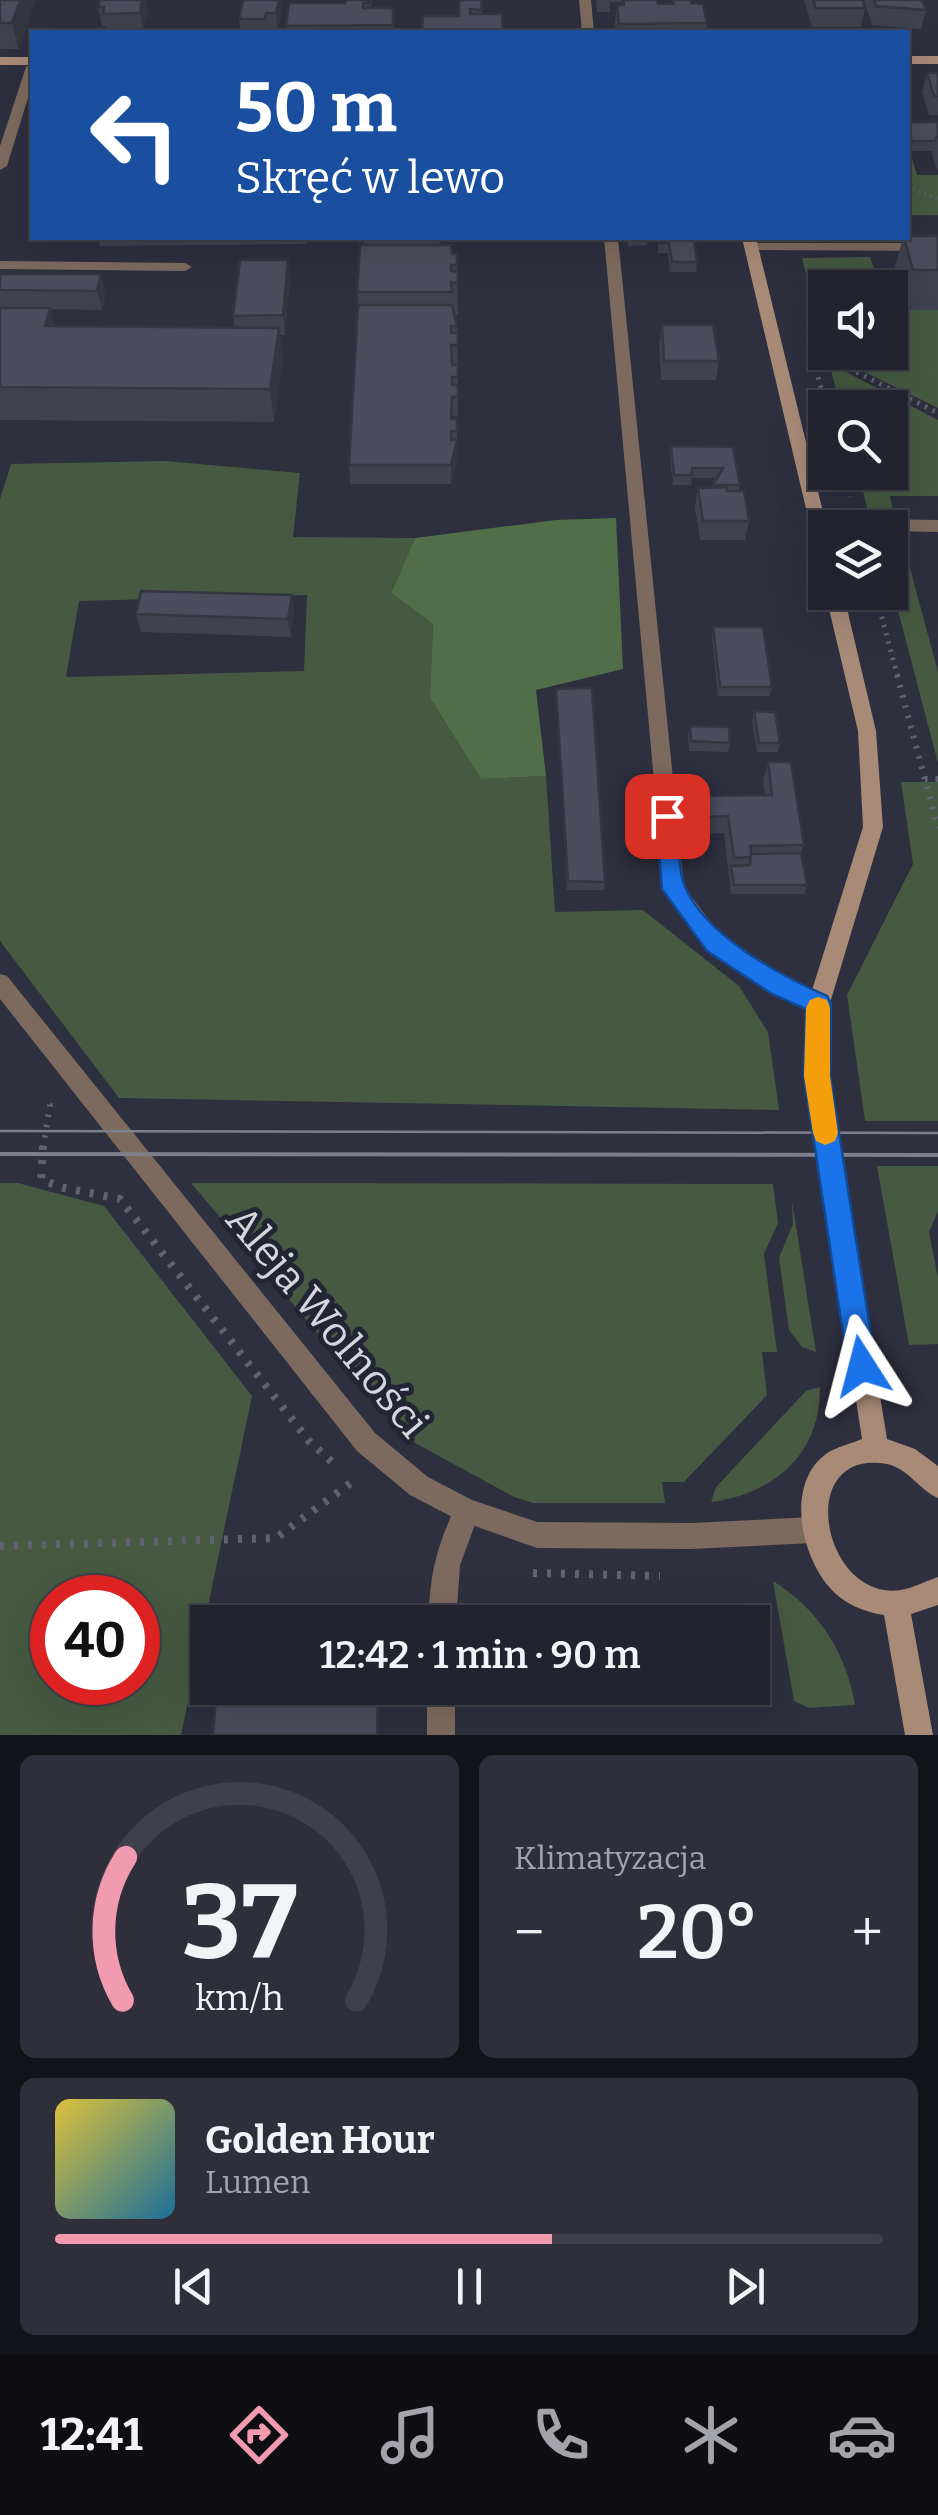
<!DOCTYPE html>
<html lang="pl">
<head>
<meta charset="utf-8">
<style>
  :root { --surface:#22232f; --page:#2e2f3b; --text:#f1f3f6; --muted:#a2a4aa; --line:#3f404b; --accent:#f29aaf }
  body { margin:0; font-family:Bitter,serif; background:var(--page); color:var(--text); height:100vh; display:flex; flex-direction:column; font-size:38px; white-space:nowrap }
  * { box-sizing:border-box; margin:0 }
  p { font-size:32px; color:var(--muted) }
  .icon { flex:none; width:55px; height:55px; fill:none; stroke:currentColor; stroke-width:2; stroke-linecap:round; stroke-linejoin:round }
  .map { position:relative; height:1735px; overflow:hidden }
  .drawer { display:flex; flex-direction:column; gap:20px; padding:20px; background:#13131a; flex:1 }
  .drawer>* { flex:none }
  .banner { position:absolute; left:30px; top:30px; width:880px; height:210px; border-radius:0px; box-shadow:0 10px 40px #0002,0 0 0 2px var(--line); background:#1a4fa0; color:#fff; overflow:hidden }
  .controls { position:absolute; left:808px; top:270px; display:grid; gap:20px }
  .controls a { display:grid; place-items:center; width:100px; height:100px; border-radius:0px; background:var(--surface); box-shadow:0 10px 40px #0002,0 0 0 2px var(--line); font-size:50px }
  .speed { position:absolute; left:30px; top:1575px; display:flex; gap:20px; font-size:50px; font-weight:700; text-align:center }
  .speed>* { display:grid; place-content:center; width:130px; height:130px; border-radius:50%; background:var(--surface); box-shadow:0 10px 40px #0002,0 0 0 2px var(--line); line-height:1 }
  .speed .limit { border:15px solid #d22; background:#fff; color:#111 }
  .pin { position:absolute; display:grid; place-items:center; width:85px; height:85px; color:#fff; margin:-42px; border-radius:20px; box-shadow:0 5px 15px #0006 }
  .me { position:absolute; width:110px; margin:-55px; rotate:351deg; stroke-linejoin:round; filter:drop-shadow(0 0 8px #0008) }
  .turn { display:flex; align-items:center; gap:35px; height:210px; padding:0 40px; font-size:45px }
  .turn .icon { width:130px; height:130px; stroke-width:2.5 }
  .turn b { display:block; font-size:70px; line-height:85px }
  .big { font-size:75px; font-weight:600; line-height:1.1 }
  .drawer .tile { flex:1; display:flex; flex-direction:column; justify-content:center; gap:15px; min-width:0; padding:0 35px; border-radius:15px; background:var(--page) }
  .drawer .dial { align-items:center; gap:0 }
  .dial svg { height:260px; overflow:visible; fill:none; stroke:var(--line); stroke-width:7; stroke-linecap:round; text-anchor:middle }
  .dial text { fill:var(--text); stroke:none }
  .song { display:flex; align-items:center; gap:30px }
  .cover { width:120px; height:120px; border-radius:15px; background:linear-gradient(135deg,hsl(50 70% 55%),hsl(200 70% 35%)) }
  .played { height:10px; border-radius:5px; background:linear-gradient(90deg,var(--accent) 60%,var(--line) 60%) }
  .keys { display:flex; justify-content:space-around; direction:ltr }
  .heat { display:flex; justify-content:space-between; align-items:center; font-size:55px; direction:ltr }
  .drawer .tiles { flex:1; display:grid; gap:20px; grid-template-columns:1fr 1fr }
  .tile:last-child { grid-column:span 2 }
  .trip { position:absolute; left:190px; top:1605px; width:580px; height:100px; border-radius:0px; background:var(--surface); box-shadow:0 10px 40px #0002,0 0 0 2px var(--line); font-weight:600; line-height:100px; text-align:center }
  .dock { display:flex; height:160px; justify-content:space-around; align-items:center; background:#0e0e13; color:var(--muted) }
  .dock .icon { width:70px; height:70px }
  .dock .active { color:var(--accent) }
  .dock b { font-size:45px; color:var(--text) }
  .map>svg:first-child { display:block }
  .green { fill:#465a41; fill-rule:evenodd }
  .forest { fill:#516e49 }
  .lines { fill:none; stroke-linecap:round; stroke-linejoin:round }
  .path-far3 { stroke:#606270; stroke-width:4; stroke-dasharray:1 5; stroke-linecap:butt }
  .path-far2 { stroke:#606270; stroke-width:5; stroke-dasharray:2.5 6; stroke-linecap:butt }
  .path-far1 { stroke:#606270; stroke-width:6; stroke-dasharray:2.5 8; stroke-linecap:butt }
  .path { stroke:#606270; stroke-width:8; stroke-dasharray:4 10; stroke-linecap:butt }
  .lane { fill:#7d6a5e; fill-rule:evenodd }
  .street { fill:#7d6a5e; fill-rule:evenodd }
  .secondary { fill:#a88a77; fill-rule:evenodd }
  .tram-far1 { stroke:#7e7f8c; stroke-width:2.5 }
  .tram { stroke:#7e7f8c; stroke-width:4 }
  .wall { fill:#404251 }
  .shaded-wall { fill:#343642 }
  .building { fill:#4b4d5e; stroke:#343642; stroke-width:2.5 }
  .route { fill:#1a73e8; stroke:#114b97; stroke-width:2.5 }
  .slow { fill:#f59e0b }
  .labels { text-anchor:middle; stroke-width:10; stroke-linejoin:round; paint-order:stroke }
  .near-street-label { font-size:42px; fill:#d4d6e0; stroke:#242534 }
</style>
</head>
<body>
<div class="map">
<svg width="938" height="1735" viewBox="0 0 938 1735">
  <rect width="100%" height="100%" fill="#2e2f3f"/>
  <g class="green">
    <path d="M908 145 917 175H938V215H908Z"/>
    <path d="M870 257 874 270H868L850 287 825 288V313L818 321 802 258Z"/>
    <path d="M870 275H891L902 310H938V408L826 353 890 352V288L859 287Z"/>
    <path d="M829 363 938 420V496H890L894 515 869 514 858 473 890 472V408L841 407Z"/>
    <path d="M165 461 300 473 293 537 415 538 391 593 433 624 430 698 481 779 546 776 555 912 643 910 739 986 768 1032 779 1110 119 1098 0 941V499L11 464ZM307 595 304 671 66 677 79 601Z"/>
    <path d="M890 531H900L938 672V763L890 580Z"/>
    <path d="M901 782H938V1121H865L847 995 913 864Z"/>
    <path d="M877 1166H938V1211L929 1232 938 1278V1344L909 1345Z"/>
    <path d="M0 1183H18L104 1206 252 1396 181 1735H0ZM52 1598H138V1682H52Z"/>
    <path d="M191 1183 773 1184 778 1223 764 1254 777 1352H762L767 1395 684 1482H662L665 1503H533L514 1497 406 1438Z"/>
    <path d="M792 1201 816 1352 802 1347 789 1330 779 1258 793 1224Z"/>
    <path d="M820 1387C820 1455 775 1493 711 1502L716 1487 806 1391Z"/>
    <path d="M773 1581C818 1609 846 1652 855 1705L809 1708 794 1701Z"/>
  </g>
  <path class="forest" d="M616 518 623 669 536 690 546 776 481 779 430 698 433 624 391 593 415 538 556 520Z"/>
  <g class="lines">
    <g class="path-far3">
      <path d="M908 187 938 199"/>
      <path d="M855 288 868 274"/>
    </g>
    <g class="path-far2">
      <path d="M807 334 825 316"/>
      <path d="M811 349 938 413"/>
      <path d="M816 369 826 408"/>
      <path d="M843 472 850 497"/>
      <path d="M875 592 898 678"/>
    </g>
    <g class="path-far1">
      <path d="M897 675 938 828"/>
      <path d="M925 779H938"/>
      <path d="M43 1148 50 1105 46 1100"/>
    </g>
    <g class="path">
      <path d="M43 1146 41 1179 60 1187 120 1199 309 1441 333 1463"/>
      <path d="M0 1546 276 1538 352 1482"/>
      <path d="M533 1573 660 1576"/>
    </g>
    <g class="lane">
      <path d="M579 0H591L594 32H582Z"/>
      <path d="M32 63V85L7 166 0 170V146L26 67Z"/>
      <path d="M604 238H618L684 887 722 937 787 980 827 996 830 1003 827 1010 819 1012C756 989 696 950 664 889Z"/>
      <path d="M746 243H938V251L751 250 744 246Z"/>
      <path d="M0 261 185 263 192 267 185 271 0 269Z"/>
      <path d="M817 518 938 520V532L890 531V528H811L809 524Z"/>
      <path d="M467 1498 476 1502 480 1511 460 1565 456 1622H429C428 1578 438 1541 458 1502Z"/>
      <rect x="427" y="1688" width="28" height="47"/>
    </g>
    <path class="street" d="M0 974 7 976 375 1433 428 1477 472 1500 537 1522 691 1523 813 1517 822 1521 826 1530 822 1539 813 1543 691 1549 537 1548 458 1520 410 1495 357 1451 0 999Z"/>
    <g class="secondary">
      <rect x="908" y="56" width="30" height="8"/>
      <rect x="0" y="57" width="32" height="8"/>
      <path d="M742 238H756L827 528 825 561 817 555Z"/>
      <path d="M825 592H843L876 731 883 827 830 1003 828 1075 887 1439 915 1449 938 1466V1498C919 1490 909 1469 887 1464 793 1447 822 1602 901 1590 913 1588 926 1581 938 1577V1605L911 1614 933 1735H905L884 1615C864 1612 844 1604 830 1588 801 1556 785 1484 826 1454 835 1447 851 1444 862 1439L806 1075 808 1003 863 827 858 731Z"/>
    </g>
    <path class="tram-far1" d="M0 1131 938 1133"/>
    <path class="tram" d="M0 1154 938 1155"/>
  </g>
  <g class="wall">
    <path d="M0 0H35L19 49H0Z"/>
    <path d="M243 0 282 10 278 31 241 32 239 19Z"/>
    <path d="M372 0 371 8H393L394 32H287L286 26 345 3Z"/>
    <path d="M483 0 482 14H502L503 32H422L459 16Z"/>
    <path d="M596 0H657L658 4H672V0H691V3L707 23 706 32H616L615 23 617 5H622L623 2H610V12H597Z"/>
    <path d="M804 0H863L865 8 861 27H812Z"/>
    <path d="M864 0H922L926 10 921 29 872 25Z"/>
    <path d="M98 7 148 11 143 31 106 32 105 26H102Z"/>
    <path d="M927 73H938V115H929L922 92Z"/>
    <path d="M908 122H938V172L932 155 933 151H909Z"/>
    <path d="M938 236V310H902L892 276 903 238Z"/>
    <path d="M98 238H307V244L100 246Z"/>
    <path d="M364 238H440L439 245 452 254H457L458 315H455L457 326 458 364H452L458 365V416H452V419H457V459L451 484H350L349 465 358 305 357 292 364 245Z"/>
    <path d="M627 238H648L647 245 628 246Z"/>
    <path d="M658 238H694L697 262 696 272H670L668 253H658Z"/>
    <path d="M0 274H101L106 293 102 310 50 309 55 326 235 328 233 316 290 279 285 335H280L283 361 274 422 0 420Z"/>
    <path d="M662 325 719 361 716 380H661L659 345Z"/>
    <path d="M671 446 733 447 740 485 738 491 749 521 745 540H700L695 507 698 488H712L717 478H692L691 485H673L670 456Z"/>
    <path d="M292 595 294 614 291 637 141 632 136 614Z"/>
    <path d="M713 627 772 687 770 696H718L712 637Z"/>
    <path d="M556 689 605 882 604 890H567Z"/>
    <path d="M754 711 780 743 778 752H757L752 721Z"/>
    <path d="M690 726 730 743 728 752 689 751 688 736Z"/>
    <path d="M768 762 804 845 801 853 807 885 804 894H731L724 833 699 834 696 813 700 796 765 795 763 780Z"/>
  </g>
  <g class="shaded-wall">
    <path d="M20 0H35L19 49 12 23Z"/>
    <path d="M142 0H146L148 11 143 31 140 13Z"/>
    <path d="M279 0H281L282 10 278 31 276 13Z"/>
    <path d="M288 260 290 279 285 335 283 315Z"/>
    <path d="M101 274 106 293 102 310 97 291Z"/>
    <path d="M50 308 59 341 45 326Z"/>
    <path d="M279 328 283 361 274 422 270 389Z"/>
    <path d="M457 440V459L451 484V465Z"/>
    <path d="M292 595 294 614 291 637 288 619Z"/>
    <path d="M332 1605 335 1610V1622H332Z"/>
    <path d="M378 1688H380L379 1735H377Z"/>
  </g>
  <g class="building">
    <path d="M0 0H20L12 23H0Z"/>
    <path d="M100 0H142L140 13 103 14 104 7H98Z"/>
    <path d="M243 0H279L276 13H266L265 19H239Z"/>
    <path d="M346 0H370L369 3H363V8H393V25L286 26 289 3H345Z"/>
    <path d="M459 0H482L481 10 470 9V14H502L503 31 422 32 423 16H459Z"/>
    <path d="M623 0H657L658 4H674L673 0H691V3L703 4 707 23 619 24 617 5H624Z"/>
    <path d="M813 0H863L865 8H816Z"/>
    <path d="M874 0H922L926 10 876 6Z"/>
    <path d="M927 73H938V96H934Z"/>
    <path d="M908 122H938V135L935 141H912L908 129Z"/>
    <path d="M908 236H938V270H913L904 238H908Z"/>
    <path d="M658 238H694L697 262H672L669 243H659Z"/>
    <path d="M360 245H451L452 254H457V265H451V271L458 272V283L451 282 452 292H357Z"/>
    <path d="M240 260H288L283 315 233 316Z"/>
    <path d="M0 274H101L97 291 0 290Z"/>
    <path d="M358 305H452L457 326H451V333H458V345H451L452 365H458V377H452V385H458V397H452L451 419H457V431H451V440H457L451 465H349Z"/>
    <path d="M0 308H50L45 326 279 328 270 389 0 387Z"/>
    <path d="M662 325H713L719 361H664Z"/>
    <path d="M671 446 733 447 740 485H713L723 468H692V475H674Z"/>
    <path d="M726 487 727 491H744L749 521H703L698 488Z"/>
    <path d="M141 591 292 595 288 619 136 614Z"/>
    <path d="M713 627H763L772 687H720Z"/>
    <path d="M592 688 605 882 568 881 556 689Z"/>
    <path d="M754 711 775 712 780 743H759Z"/>
    <path d="M690 726 729 727 730 743 691 741Z"/>
    <path d="M768 762H791L804 845 750 846 752 857 734 858 728 816 703 817 700 796 772 795Z"/>
    <path d="M801 853 807 885H734L731 866 750 865 751 854Z"/>
    <path d="M332 1605V1622H222L223 1610Z"/>
    <path d="M217 1688H378L377 1735H213Z"/>
  </g>
  <path class="route" d="M667 807 678 816C680 837 677 868 685 887 706 936 781 976 827 996L831 1003 830 1076 876 1366 872 1376 862 1380 852 1376 848 1366 804 1076 806 1009 772 994 707 951 662 889 656 816Z"/>
  <path class="slow" d="M818 997 827 1000 830 1008V1076L838 1133 835 1141 825 1145 816 1141 813 1133 804 1076 806 1008 810 1000Z"/>
  <g class="labels">
    <g class="near-street-label">
      <text transform="translate(328 1321) rotate(50)" y="15">Aleja Wolności</text>
    </g>
  </g>
</svg>
<div class="controls">
<a><svg class="icon" aria-label="sound" viewBox="0 0 24 24"><path d="M4 9h4l5-4v14l-5-4H4zM17 9q2 3 0 6"/></svg></a>
<a><svg class="icon" aria-label="search" viewBox="0 0 24 24"><circle cx="10" cy="10" r="6"/><path d="M15 15l6 6"/></svg></a>
<a><svg class="icon" aria-label="layers" viewBox="0 0 24 24"><path d="M12 4l9 5-9 5-9-5zM3 14l9 5 9-5"/></svg></a>
</div>
<div class="speed"><div class="limit">40</div></div>
<div class="pin" style="left:667px;top:816px;background:#d93025"><svg class="icon" aria-label="arrive" viewBox="0 0 24 24"><path d="M6 21V4h12l-3 4 3 4H6"/></svg></div>
<svg class="me" style="left:862px;top:1366px" viewBox="-20 -20 40 40"><path d="M0-17L14 15 0 8-14 15z" fill="#1a73e8" stroke="#fff" stroke-width="4"/></svg>
<div class="trip">12:42 · 1 min · 90 m</div>
<div class="banner">
<div class="turn"><svg class="icon" aria-label="left" viewBox="0 0 24 24"><path d="M17 20v-9H6M10 6l-5 5 5 5"/></svg><div><b>50 m</b>Skręć w lewo</div></div>
</div>
</div>
<section class="drawer">
<div class="tiles">
<div class="tile dial"><svg viewBox="0 0 100 80">
<path d="M14 69A42 42 0 1 1 86 69"/>
<path d="M14 69A42 42 0 0 1 15 25" stroke="#f29aaf"/>
<text x="50" y="56" font-size="32" font-weight="700">37</text>
<text x="50" y="72" font-size="11">km/h</text>
</svg></div>
<div class="tile"><p>Klimatyzacja</p>
<div class="heat"><a>−</a><b class="big">20°</b><a>+</a></div>
</div>
<div class="tile">
<div class="song"><i class="cover"></i><div><b>Golden Hour</b><p>Lumen</p></div></div>
<div class="played"></div>
<div class="keys"><svg class="icon" aria-label="previous" viewBox="0 0 24 24"><path d="M18 5L8 12l10 7zM5 5v14"/></svg><svg class="icon" aria-label="pause" viewBox="0 0 24 24"><path d="M8 5v14M16 5v14"/></svg><svg class="icon" aria-label="next" viewBox="0 0 24 24"><path d="M6 5l10 7-10 7zM19 5v14"/></svg></div>
</div>
</div>
</section>
<nav class="dock">
<b>12:41</b>
<svg class="icon active" aria-label="directions" viewBox="0 0 24 24"><path d="M12 3l9 9-9 9-9-9zM9 14v-3h6M13 9l2 2-2 2"/></svg>
<svg class="icon" aria-label="music" viewBox="0 0 24 24"><path d="M9 18V5l10-2v13"/><circle cx="6" cy="18" r="3"/><circle cx="16" cy="16" r="3"/></svg>
<svg class="icon" aria-label="phone" viewBox="0 0 24 24"><path d="M5 4h4l2 5-3 2q2 4 5 5l2-3 5 2v4C11 20 4 13 5 4z"/></svg>
<svg class="icon" aria-label="climate" viewBox="0 0 24 24"><path d="M12 3v18M4 7l16 10M4 17L20 7"/></svg>
<svg class="icon" aria-label="car" viewBox="0 0 24 24"><path d="M5 17H2v-5l4-1 3-4h7l3 4 3 1v5h-3M9 17h6M6 11h13"/><circle cx="7" cy="17" r="2"/><circle cx="17" cy="17" r="2"/></svg>
</nav>
</body>
</html>
